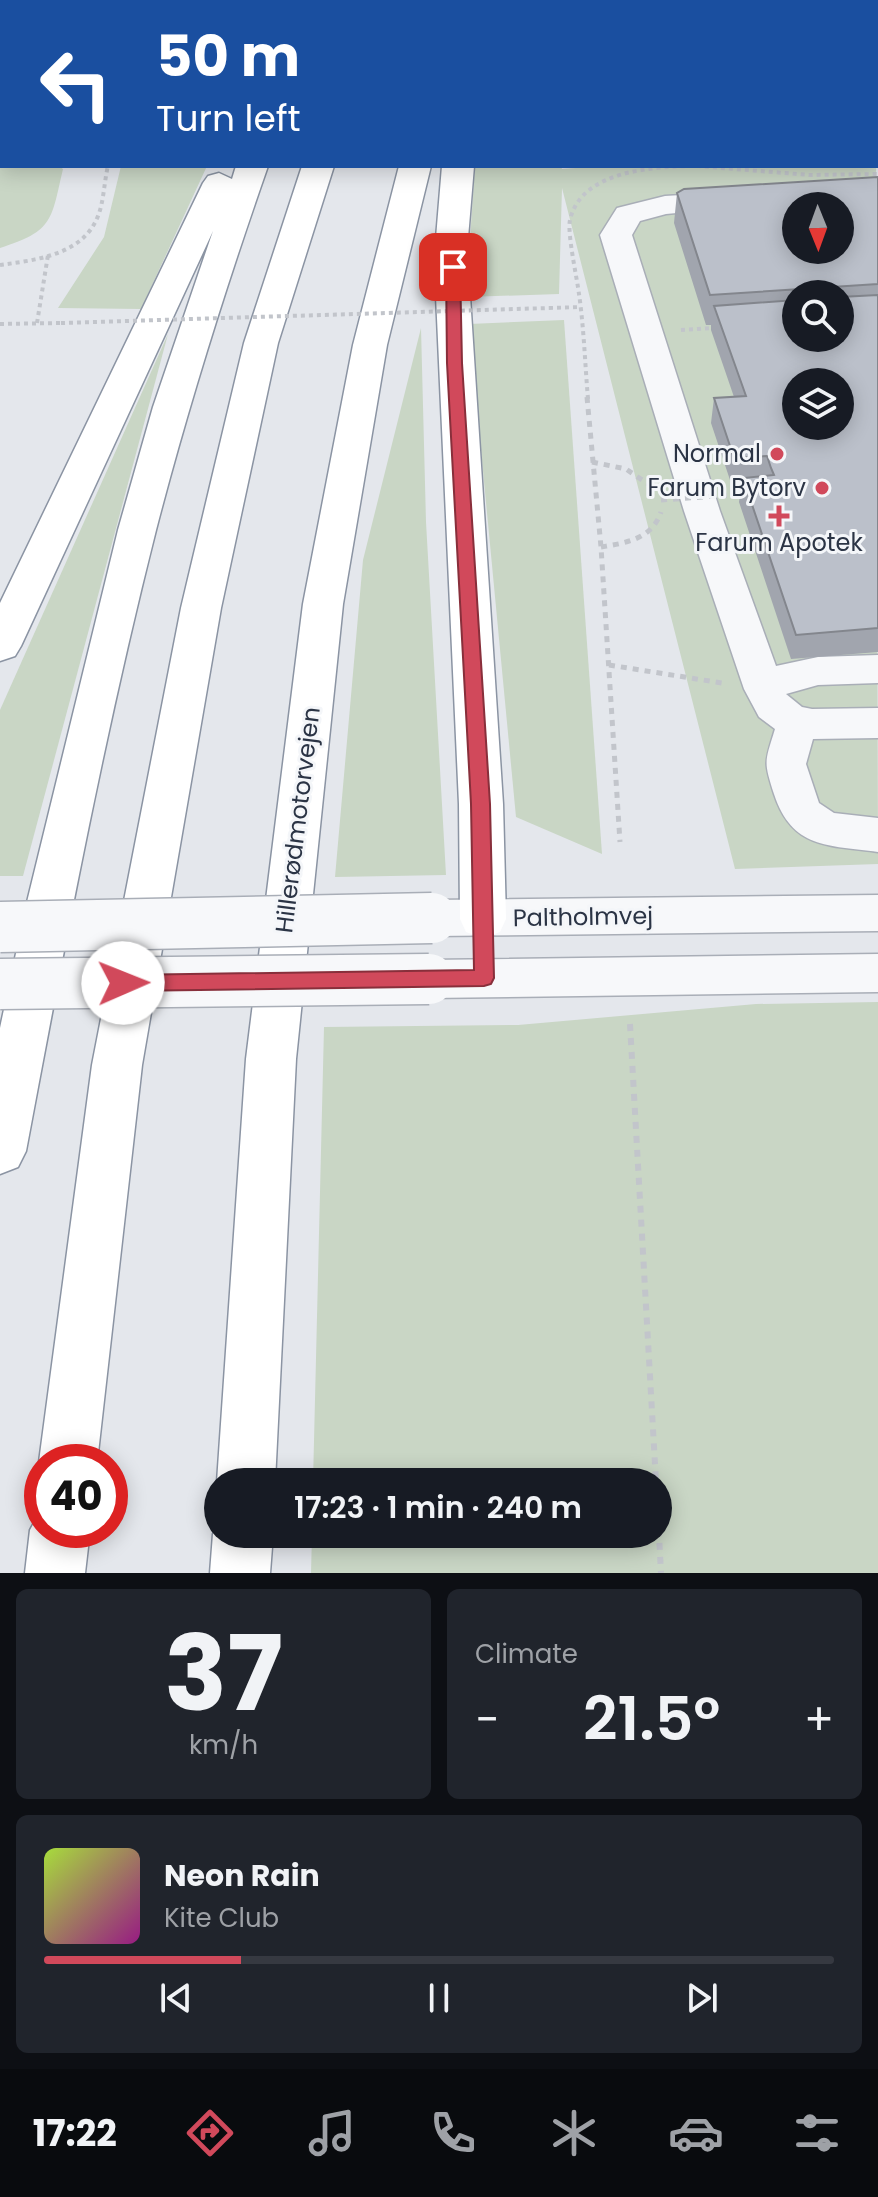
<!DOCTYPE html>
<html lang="en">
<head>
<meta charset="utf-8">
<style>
  :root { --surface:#171b24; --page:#20242c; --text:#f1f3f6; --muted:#9ea1a6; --line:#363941; --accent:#d1495b }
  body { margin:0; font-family:Poppins,sans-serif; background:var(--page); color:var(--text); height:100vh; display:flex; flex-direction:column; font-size:30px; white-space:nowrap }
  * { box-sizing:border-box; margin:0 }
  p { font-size:26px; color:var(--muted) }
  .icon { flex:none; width:44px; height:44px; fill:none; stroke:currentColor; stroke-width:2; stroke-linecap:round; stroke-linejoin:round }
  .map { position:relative; height:1573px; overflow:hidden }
  .sheet { display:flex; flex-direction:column; gap:16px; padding:16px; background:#0d0f14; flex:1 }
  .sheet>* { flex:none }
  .hud { position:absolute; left:0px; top:0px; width:878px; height:168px; box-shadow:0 4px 20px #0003; background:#1a4fa0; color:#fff; overflow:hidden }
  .needle { width:52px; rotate:179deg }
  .tools { position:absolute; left:782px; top:192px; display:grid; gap:16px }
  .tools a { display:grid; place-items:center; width:72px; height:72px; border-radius:50%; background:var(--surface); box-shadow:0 4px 20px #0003; font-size:40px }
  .speed { position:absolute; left:24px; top:1444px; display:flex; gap:16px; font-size:40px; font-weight:700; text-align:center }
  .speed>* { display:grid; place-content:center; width:104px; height:104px; border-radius:50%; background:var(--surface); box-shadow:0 4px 20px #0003; line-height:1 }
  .speed .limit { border:12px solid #d22; background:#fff; color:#111 }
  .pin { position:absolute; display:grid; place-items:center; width:68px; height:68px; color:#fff; margin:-34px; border-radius:16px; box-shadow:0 4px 12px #0006 }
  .me { position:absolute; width:88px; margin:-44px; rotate:89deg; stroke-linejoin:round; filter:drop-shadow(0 0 6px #0008) }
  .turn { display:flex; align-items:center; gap:28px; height:168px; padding:0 24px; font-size:36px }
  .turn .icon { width:104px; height:104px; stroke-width:2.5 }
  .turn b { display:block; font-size:56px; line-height:68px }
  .big { font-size:60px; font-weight:600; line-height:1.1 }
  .sheet .card { flex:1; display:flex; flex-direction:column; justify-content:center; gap:12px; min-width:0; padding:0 28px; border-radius:12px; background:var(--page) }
  .sheet .dial { align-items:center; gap:0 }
  .dial b { font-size:104px; line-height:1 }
  .song { display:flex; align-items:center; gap:24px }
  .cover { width:96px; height:96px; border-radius:12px; background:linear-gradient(135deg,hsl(80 70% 55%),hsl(310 70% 35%)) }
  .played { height:8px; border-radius:4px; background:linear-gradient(90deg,var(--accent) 25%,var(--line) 25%) }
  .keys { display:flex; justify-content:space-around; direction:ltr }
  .heat { display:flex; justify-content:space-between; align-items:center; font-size:44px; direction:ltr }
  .sheet .tiles { flex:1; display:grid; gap:16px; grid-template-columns:1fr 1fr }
  .card:last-child { grid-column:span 2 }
  .trip { position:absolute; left:204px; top:1468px; width:468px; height:80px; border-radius:40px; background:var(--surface); box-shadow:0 4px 20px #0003; font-weight:600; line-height:80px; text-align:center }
  .tab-bar { display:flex; height:128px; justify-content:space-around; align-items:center; background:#090b0e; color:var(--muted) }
  .tab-bar .icon { width:56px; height:56px }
  .tab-bar .on { color:var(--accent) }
  .tab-bar b { font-size:36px; color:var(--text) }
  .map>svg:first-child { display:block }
  .green { fill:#c9d6c5; fill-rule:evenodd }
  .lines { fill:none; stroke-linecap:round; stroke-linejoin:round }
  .minor-casing { stroke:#a9aeb7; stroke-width:3 }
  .highway-casing { stroke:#8b94a3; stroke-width:3 }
  .path-far2 { stroke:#c2c5cb; stroke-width:4; stroke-dasharray:4 4; stroke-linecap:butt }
  .path-far1 { stroke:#c2c5cb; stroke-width:5; stroke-dasharray:6 6; stroke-linecap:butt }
  .path { stroke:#c2c5cb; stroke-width:6; stroke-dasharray:7 7; stroke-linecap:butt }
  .minor { fill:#f7f8fa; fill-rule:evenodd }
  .highway { fill:#fff; fill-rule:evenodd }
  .minor-bridge-casing { stroke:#a9aeb7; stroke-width:53; stroke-linecap:butt }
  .path-bridge-far1 { stroke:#c2c5cb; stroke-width:4; stroke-dasharray:4 4; stroke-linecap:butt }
  .path-bridge { stroke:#c2c5cb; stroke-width:5; stroke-dasharray:6 6; stroke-linecap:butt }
  .minor-bridge { stroke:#f7f8fa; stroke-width:50 }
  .wall { fill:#a1a5ae; fill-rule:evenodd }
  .building { fill:#bbc0ca; stroke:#83868d; stroke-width:2; fill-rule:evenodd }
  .route { fill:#d1495b; stroke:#882f3b; stroke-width:2 }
  .poi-dot { fill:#d1495b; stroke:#f4f6f9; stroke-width:3 }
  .labels { text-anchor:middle; stroke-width:6; stroke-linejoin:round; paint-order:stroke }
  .poi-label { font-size:24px; fill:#2b3445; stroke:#f4f6f9; text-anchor:end }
  .street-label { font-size:24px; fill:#2b3445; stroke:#f4f6f9 }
</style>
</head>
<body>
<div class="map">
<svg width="878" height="1573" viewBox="0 0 878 1573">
  <rect width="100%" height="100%" fill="#e4e7ec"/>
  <g class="green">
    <path d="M0 131 2 166H59L63 169C51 220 54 231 0 248Z"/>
    <path d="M876 146 878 864 735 869 562 188 559 294 466 297 475 166H561L562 169 602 166H876ZM796 206H840V250H796ZM796 294H840V338H796ZM796 382H840V426H796Z"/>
    <path d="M121 166H207L141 309 58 308 104 237Z"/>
    <path d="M564 320 602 854 516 817 469 324Z"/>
    <path d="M421 328 426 522 446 875 335 877 363 560Z"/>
    <path d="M168 334 23 876H0V710Z"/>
    <path d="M878 1002V1573H311L312 1534H658V1482H313L324 1027 518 1025 756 1004Z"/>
  </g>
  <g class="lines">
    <defs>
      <g id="minor">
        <rect x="876" y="93" width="2" height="18"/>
        <rect x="0" y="100" width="2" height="18"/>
        <path d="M731 192 742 195 746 201 742 207 666 214 640 221 632 235 720 511 776 666 818 657 878 655V683L818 685 786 694 802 707 812 709 878 708V738L813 739 806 764 819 803 834 813 878 818V852C828 845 792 849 774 794 763 760 765 762 775 729L759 717 744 689 684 511 600 235 617 208 665 196Z"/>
        <path d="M878 895V931L432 936 416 931 410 918 416 905 432 900Z"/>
        <path d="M878 954V992L429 998 413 992 406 979 413 966 429 960Z"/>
      </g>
      <g id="highway">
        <path d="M299 0H328L298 2Z"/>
        <path d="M361 0H389L360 2Z"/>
        <path d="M447 0H475L446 2Z"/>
        <path d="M236 166H268C226 286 188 407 156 530 104 735 65 943 26 1151L18 1167 0 1174V1028L27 902 118 530 153 407 213 231 21 646 15 656 0 661V603L203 183 208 176 219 173 232 179Z"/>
        <path d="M302 166H334L278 343 221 608 142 1065 97 1462H42V1469L39 1462 92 1065 181 608 244 343Z"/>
        <path d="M399 166H431L387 345 343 604 296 1059 275 1482H218V1485L217 1482 246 1059 303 604 353 345Z"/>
        <path d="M442 166H474L468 238 470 296 503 804 506 919 500 932 483 938 466 932 460 919 459 804 436 296V238Z"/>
        <path d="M42 1508V1530H90L85 1573H25L30 1530Z"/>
        <path d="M218 1523V1534H273L270 1573H210L213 1534Z"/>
      </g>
    </defs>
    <use href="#minor" class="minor-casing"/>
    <use href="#highway" class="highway-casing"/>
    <g class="path-far2">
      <path d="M697 166 810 175 878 174"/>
      <path d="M0 265C36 260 83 255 98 216 104 201 104 182 108 166"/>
      <path d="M549 308 581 307"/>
      <path d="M37 323 48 255"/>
      <path d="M0 324 61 323"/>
      <path d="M681 330 715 328"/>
      <path d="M588 399C585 364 584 329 579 294 577 278 567 233 570 220 581 171 651 167 691 166"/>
    </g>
    <g class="path-far1">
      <path d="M587 397 601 547 620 842"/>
      <path d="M592 462 626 469 654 488"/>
      <path d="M601 547C626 543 652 539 661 512"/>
      <path d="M609 665 722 683"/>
    </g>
    <g class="path">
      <path d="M630 1024 656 1482"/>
      <path d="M658 1515 661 1573"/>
    </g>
    <use href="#minor" class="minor"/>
    <use href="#highway" class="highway"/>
    <defs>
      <g id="minor-bridge">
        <path d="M0 927 432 918"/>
        <path d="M0 984 429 979"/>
      </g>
    </defs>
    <use href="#minor-bridge" class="minor-bridge-casing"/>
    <path class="path-bridge-far1" d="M61 323 549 308"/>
    <path class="path-bridge" d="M661 500 744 494"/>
    <use href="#minor-bridge" class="minor-bridge"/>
  </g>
  <g class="wall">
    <path d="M876 27 878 32V72L876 73Z"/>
    <path d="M878 177V652L791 659 739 502 742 482 731 483 711 423 714 398 734 397 711 330V325H706L674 223 677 193ZM796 294H840V338H796Z"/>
  </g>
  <g class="building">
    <path d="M822 0H837L838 2H823Z"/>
    <path d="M876 27 878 32V56H876Z"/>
    <path d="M878 177V284L710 295 677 193 684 189ZM796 206H840V250H796Z"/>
    <path d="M878 295V628L796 635 743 478 774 475 771 468 767 456 734 458 714 398 746 396 714 306 796 300V338H840V297ZM796 382H840V426H796Z"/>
  </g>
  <path class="route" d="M453 263 460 267 462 363 490 804 494 978 491 984 484 986 123 991 116 989 113 983 116 977 123 975 474 970 471 804 447 363 446 267Z"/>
  <g class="poi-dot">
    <circle cx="777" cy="454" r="8"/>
    <circle cx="822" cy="488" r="8"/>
    <path d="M775 504h8v8h8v8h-8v8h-8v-8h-8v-8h8z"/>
  </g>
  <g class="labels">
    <g class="poi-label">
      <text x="761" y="462">Normal</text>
      <text x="806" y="496">Farum Bytorv</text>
      <text x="779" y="551" text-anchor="middle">Farum Apotek</text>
    </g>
    <g class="street-label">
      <text transform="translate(298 820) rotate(-83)" y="8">Hillerødmotorvejen</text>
      <text transform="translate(583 917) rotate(-1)" y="8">Paltholmvej</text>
    </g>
  </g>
</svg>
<div class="tools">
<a><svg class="needle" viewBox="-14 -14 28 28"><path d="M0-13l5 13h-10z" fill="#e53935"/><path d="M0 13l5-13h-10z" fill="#9ea1a6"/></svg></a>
<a><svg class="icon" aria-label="search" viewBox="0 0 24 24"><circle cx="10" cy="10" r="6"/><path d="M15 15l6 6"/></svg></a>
<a><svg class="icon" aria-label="layers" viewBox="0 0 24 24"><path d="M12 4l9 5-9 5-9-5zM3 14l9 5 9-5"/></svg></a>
</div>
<div class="speed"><div class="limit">40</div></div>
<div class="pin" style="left:453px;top:267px;background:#d93025"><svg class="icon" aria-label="arrive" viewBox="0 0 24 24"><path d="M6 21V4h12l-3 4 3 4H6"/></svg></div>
<svg class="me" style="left:123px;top:983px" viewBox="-20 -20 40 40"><circle r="19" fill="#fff"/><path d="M0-13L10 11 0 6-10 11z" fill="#d1495b"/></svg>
<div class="trip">17:23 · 1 min · 240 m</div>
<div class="hud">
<div class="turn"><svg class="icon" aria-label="left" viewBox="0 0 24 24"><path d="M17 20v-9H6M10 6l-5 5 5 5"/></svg><div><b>50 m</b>Turn left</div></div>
</div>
</div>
<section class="sheet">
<div class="tiles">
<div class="card dial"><b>37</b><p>km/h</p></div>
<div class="card"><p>Climate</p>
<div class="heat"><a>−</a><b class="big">21.5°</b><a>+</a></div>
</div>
<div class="card">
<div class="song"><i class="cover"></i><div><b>Neon Rain</b><p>Kite Club</p></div></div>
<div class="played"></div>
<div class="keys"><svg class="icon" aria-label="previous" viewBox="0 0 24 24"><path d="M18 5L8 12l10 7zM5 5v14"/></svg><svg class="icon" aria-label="pause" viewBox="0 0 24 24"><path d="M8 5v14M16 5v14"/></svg><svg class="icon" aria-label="next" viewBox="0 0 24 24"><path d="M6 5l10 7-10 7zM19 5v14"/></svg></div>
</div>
</div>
</section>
<nav class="tab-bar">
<b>17:22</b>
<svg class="icon on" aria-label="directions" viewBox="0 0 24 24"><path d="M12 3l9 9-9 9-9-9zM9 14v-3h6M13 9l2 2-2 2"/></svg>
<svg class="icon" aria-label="music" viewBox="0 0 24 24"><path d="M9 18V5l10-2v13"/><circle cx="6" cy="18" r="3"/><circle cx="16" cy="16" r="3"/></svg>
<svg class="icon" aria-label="phone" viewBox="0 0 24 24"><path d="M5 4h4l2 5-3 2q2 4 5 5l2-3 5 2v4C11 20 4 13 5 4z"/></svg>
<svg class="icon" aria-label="climate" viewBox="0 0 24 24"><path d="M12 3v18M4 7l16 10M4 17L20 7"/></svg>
<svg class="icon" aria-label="car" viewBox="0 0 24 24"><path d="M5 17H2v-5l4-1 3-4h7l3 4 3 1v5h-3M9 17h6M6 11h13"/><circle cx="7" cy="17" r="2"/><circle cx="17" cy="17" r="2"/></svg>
<svg class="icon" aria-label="filters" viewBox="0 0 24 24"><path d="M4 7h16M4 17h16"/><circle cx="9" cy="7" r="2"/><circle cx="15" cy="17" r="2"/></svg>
</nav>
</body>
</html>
